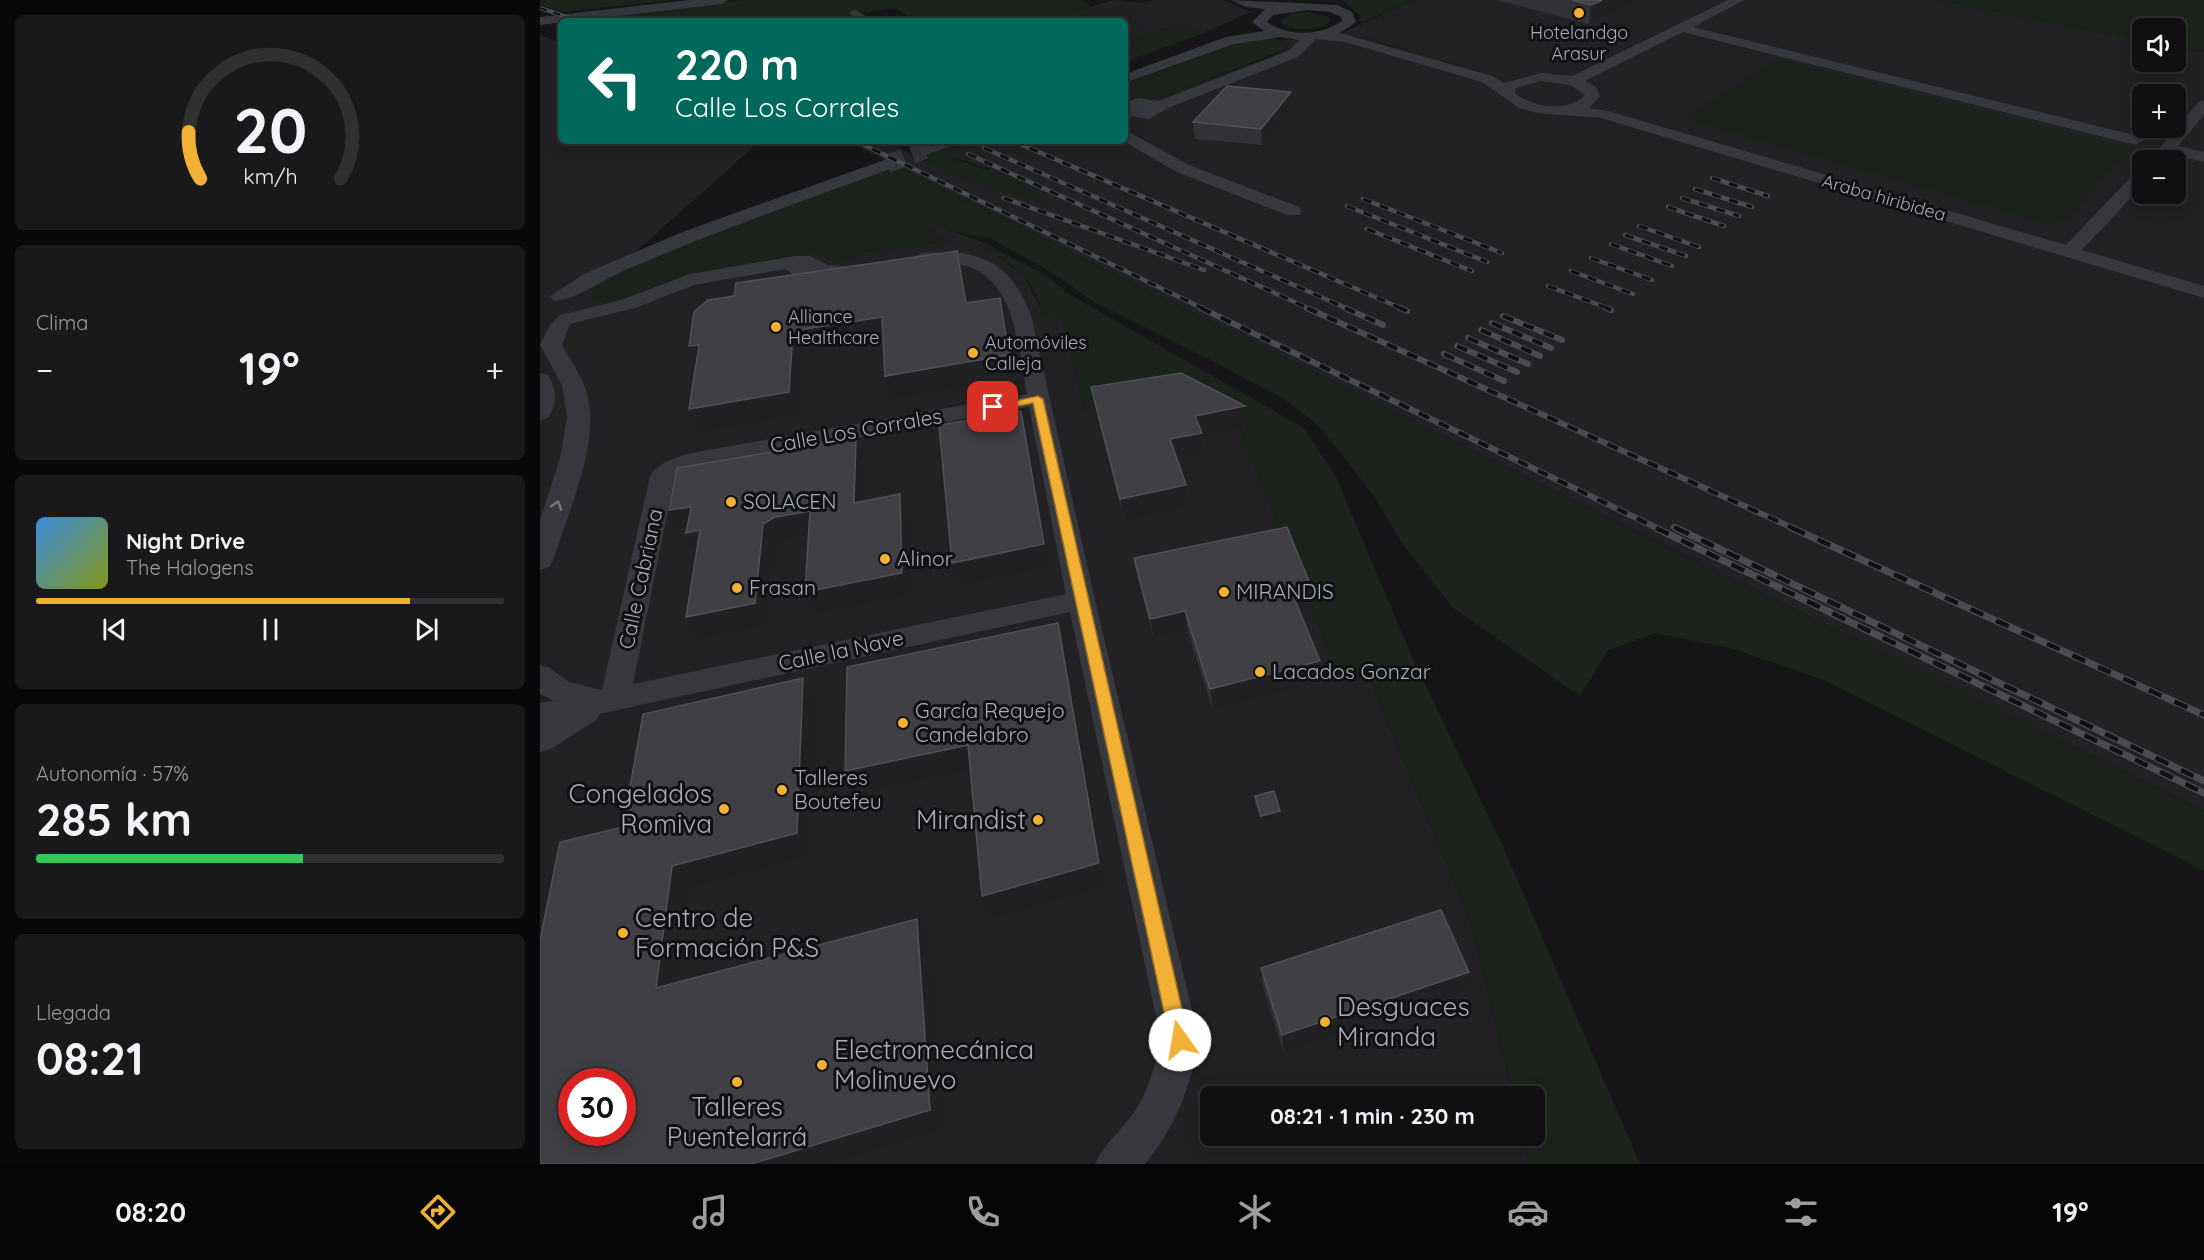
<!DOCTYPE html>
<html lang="es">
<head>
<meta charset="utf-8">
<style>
  :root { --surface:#101012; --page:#19191b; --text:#f1f3f6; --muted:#9c9d9f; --line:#303032; --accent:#f2b134 }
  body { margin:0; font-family:Quicksand,sans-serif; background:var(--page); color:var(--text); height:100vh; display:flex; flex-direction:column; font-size:22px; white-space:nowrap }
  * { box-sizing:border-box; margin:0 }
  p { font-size:20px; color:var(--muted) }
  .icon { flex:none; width:33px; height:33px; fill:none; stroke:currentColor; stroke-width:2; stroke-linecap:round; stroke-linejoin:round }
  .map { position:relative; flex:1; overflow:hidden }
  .sheet { display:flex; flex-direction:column; gap:15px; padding:15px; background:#09090a; width:540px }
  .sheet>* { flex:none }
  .top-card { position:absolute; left:18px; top:18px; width:570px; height:126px; border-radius:9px; box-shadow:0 3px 15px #0003,0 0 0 2px var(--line); background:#00695c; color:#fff; overflow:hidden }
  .fabs { position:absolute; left:1592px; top:18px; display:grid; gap:12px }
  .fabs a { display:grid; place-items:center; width:54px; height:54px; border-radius:9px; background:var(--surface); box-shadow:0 3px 15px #0003,0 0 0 2px var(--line); font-size:30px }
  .speed { position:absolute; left:18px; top:1068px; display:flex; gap:12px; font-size:30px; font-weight:700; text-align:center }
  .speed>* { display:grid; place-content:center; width:78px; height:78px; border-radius:50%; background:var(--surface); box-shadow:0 3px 15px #0003,0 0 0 2px var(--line); line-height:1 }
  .speed .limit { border:9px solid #d22; background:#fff; color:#111 }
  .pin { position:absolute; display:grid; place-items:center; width:51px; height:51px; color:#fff; margin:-26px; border-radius:12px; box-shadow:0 3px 9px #0006 }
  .me { position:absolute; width:66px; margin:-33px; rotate:347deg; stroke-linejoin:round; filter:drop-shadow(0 0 4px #0008) }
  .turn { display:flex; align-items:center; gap:21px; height:126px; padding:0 18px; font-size:27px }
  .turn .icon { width:78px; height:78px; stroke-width:2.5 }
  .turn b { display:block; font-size:42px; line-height:51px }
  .big { font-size:45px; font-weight:800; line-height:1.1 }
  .sheet .widget { flex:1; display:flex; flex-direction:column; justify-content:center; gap:9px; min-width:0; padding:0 21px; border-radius:9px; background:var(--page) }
  .sheet .dial { align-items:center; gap:0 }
  .dial svg { height:156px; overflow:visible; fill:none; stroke:var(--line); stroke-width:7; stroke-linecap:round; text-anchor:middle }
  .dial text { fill:var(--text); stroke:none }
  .song { display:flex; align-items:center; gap:18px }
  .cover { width:72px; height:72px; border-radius:9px; background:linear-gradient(135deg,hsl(210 70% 55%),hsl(70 70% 35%)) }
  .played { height:6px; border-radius:3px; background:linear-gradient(90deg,var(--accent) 80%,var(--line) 80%) }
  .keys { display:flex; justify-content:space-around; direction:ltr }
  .heat { display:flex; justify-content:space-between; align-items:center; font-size:33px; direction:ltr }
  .charge { height:9px; border-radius:4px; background:linear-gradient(90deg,#34c759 57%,var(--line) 0) }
  .trip { position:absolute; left:660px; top:1086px; width:345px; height:60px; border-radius:9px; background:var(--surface); box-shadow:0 3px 15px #0003,0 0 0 2px var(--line); font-weight:800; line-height:60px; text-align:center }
  .tab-bar { display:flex; height:96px; justify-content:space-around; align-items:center; background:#060607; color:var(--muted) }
  .tab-bar .icon { width:42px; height:42px }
  .tab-bar .selected { color:var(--accent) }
  .tab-bar b { font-size:27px; color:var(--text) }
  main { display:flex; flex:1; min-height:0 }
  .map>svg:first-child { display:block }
  .built { fill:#222225; fill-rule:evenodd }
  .green { fill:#1c231d }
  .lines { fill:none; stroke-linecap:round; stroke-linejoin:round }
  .minor-tunnel { stroke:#333438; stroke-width:18; stroke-dasharray:18 9; stroke-linecap:butt }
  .minor { fill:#37383d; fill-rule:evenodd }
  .rail-far3-casing { stroke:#4a4c52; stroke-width:4 }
  .rail-far2-casing { stroke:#4a4c52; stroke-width:4.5 }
  .rail-far1-casing { stroke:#4a4c52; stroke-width:6 }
  .rail-casing { stroke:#4a4c52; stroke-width:7 }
  .rail-far3 { stroke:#111113; stroke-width:2; stroke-dasharray:7; stroke-linecap:butt }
  .rail-far2 { stroke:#111113; stroke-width:3; stroke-dasharray:9; stroke-linecap:butt }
  .rail-far1 { stroke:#111113; stroke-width:4; stroke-dasharray:11; stroke-linecap:butt }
  .rail { stroke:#111113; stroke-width:4.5; stroke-dasharray:14; stroke-linecap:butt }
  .wall { fill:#323236 }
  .shaded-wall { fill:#212124 }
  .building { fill:#3f3f44; stroke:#4f5156; stroke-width:1.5; fill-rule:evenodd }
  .oneway { stroke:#757881 }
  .route { fill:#f2b134; stroke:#9d7322; stroke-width:1.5 }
  .poi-dot { fill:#f2b134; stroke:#111113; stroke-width:2 }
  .labels { text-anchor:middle; stroke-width:6; stroke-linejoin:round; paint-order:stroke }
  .far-poi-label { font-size:18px; fill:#a8adb8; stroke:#111113; text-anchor:start }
  .far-street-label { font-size:18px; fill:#a8adb8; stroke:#111113 }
  .street-label { font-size:21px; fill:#a8adb8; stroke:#111113 }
  .poi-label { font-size:21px; fill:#a8adb8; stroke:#111113; text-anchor:start }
  .near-poi-label { font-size:26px; fill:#a8adb8; stroke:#111113; text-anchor:start }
</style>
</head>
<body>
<main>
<section class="sheet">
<div class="widget dial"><svg viewBox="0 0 100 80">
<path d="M14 69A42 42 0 1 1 86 69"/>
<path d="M14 69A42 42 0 0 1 8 45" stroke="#f2b134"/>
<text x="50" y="56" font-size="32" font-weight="700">20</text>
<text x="50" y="72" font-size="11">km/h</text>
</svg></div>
<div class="widget"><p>Clima</p>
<div class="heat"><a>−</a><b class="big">19°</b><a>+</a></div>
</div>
<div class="widget">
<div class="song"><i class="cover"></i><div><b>Night Drive</b><p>The Halogens</p></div></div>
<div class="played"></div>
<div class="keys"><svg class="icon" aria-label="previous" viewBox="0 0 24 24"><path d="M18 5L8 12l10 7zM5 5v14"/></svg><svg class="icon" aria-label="pause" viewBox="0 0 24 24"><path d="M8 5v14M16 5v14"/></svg><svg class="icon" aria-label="next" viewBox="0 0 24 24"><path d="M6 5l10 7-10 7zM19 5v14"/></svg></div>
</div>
<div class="widget"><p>Autonomía · 57%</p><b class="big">285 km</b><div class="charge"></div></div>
<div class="widget"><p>Llegada</p><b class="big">08:21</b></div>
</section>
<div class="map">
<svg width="1664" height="1164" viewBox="0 0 1664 1164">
  <rect width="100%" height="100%" fill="#161618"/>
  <g class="built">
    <path d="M574 0 602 3 613 0H682L711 12 661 34 638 25 585 41V21L508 19Z"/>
    <path d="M875 0H1400L1602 41V62H1635V48L1664 52V811L306 141H343L421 177 509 205 467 174 409 156 449 141H585V102L619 98 727 58 744 51 749 44 742 40 794 37ZM1602 94H1635V128H1602ZM1602 160H1635V194H1602Z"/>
    <path d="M0 34 21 44V141H220L63 281 101 294 128 282 272 251 295 262 314 253 407 241 381 223 392 219 414 232 443 242 438 246 453 252 483 275 501 308 519 309 697 422 802 684 829 677 930 921 973 1096H670V1136H983L990 1164H0ZM32 1082H82V1132H32Z"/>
  </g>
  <g class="green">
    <path d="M0 0H133L23 12 0 5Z"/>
    <path d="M203 0H540L551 6 509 19 512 21H344L368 16 355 8 311 14 320 21 47 20Z"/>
    <path d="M802 0H875L821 23 820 15Z"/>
    <path d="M1400 0H1664V52L1635 48V28H1602V41Z"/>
    <path d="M766 12 787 16 791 21C780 31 751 33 740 21L751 14Z"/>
    <path d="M638 25 661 34 585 62V41Z"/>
    <path d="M819 35 952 74 947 76 814 37Z"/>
    <path d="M726 37 747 42 749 48 619 98 585 102V84L698 43Z"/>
    <path d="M1239 59 1588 146 1584 156 1525 221 1502 222 1143 118Z"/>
    <path d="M425 141H449L410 157 447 170 453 167 488 184 511 206 421 177 378 157Z"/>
    <path d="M356 166 1664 811V871L1284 680 1191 648 1116 633 1068 650 1040 696 912 607 862 543 834 496 780 427 747 401 675 362 554 302 516 275 450 238 414 232 392 219 382 224 408 241 314 253 313 259 295 262 272 251 128 282 74 303 50 298 51 291C89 259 141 244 188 227 244 207 300 186 356 166Z"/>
    <path d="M443 242 505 275 530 295 764 428 796 477 872 657 965 851 1100 1164H990L983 1136H994V1096H973L930 921 829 677 802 684 697 423 643 393 545 411 519 310 502 316C500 282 466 257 438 246Z"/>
  </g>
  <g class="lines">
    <path class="minor-tunnel" d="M347 164 385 150"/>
    <g class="minor">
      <path d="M149 0H188L182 4 0 25V17Z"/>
      <path d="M691 0 797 5 812 12 816 22 800 33 952 76 964 83 1001 73 1032 76 1188 0H1204L1153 27 1602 137 1604 140 1596 145 1143 32 1045 81 1056 87 1060 96 1049 108 1068 111 1526 245 1596 172 1602 171V186L1542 250 1664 286V298L1061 118 997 113 979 108 942 82 805 42 776 39 758 57 628 108 609 119 586 115 585 103 598 98 619 101 748 51 760 40 740 37 694 44 585 83V74L686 37 724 31 712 22 725 9 706 7ZM768 10 790 12 801 17 802 21C781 36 748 37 727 22L733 15ZM1001 81 1030 85 1045 95C1029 113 991 107 975 93L976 88Z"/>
      <path d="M315 9 333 21H318L309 13Z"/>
      <path d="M1664 100V115L1638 146 1664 152V162L1631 154 1625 160H1609L1659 102Z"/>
      <path d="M585 130 649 165 759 207 762 211 759 215H747L637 172 583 141Z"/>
      <path d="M395 141H419L417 144 385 155 377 150Z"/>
      <path d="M347 159 353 160 355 164 353 168C262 201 172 233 83 271 66 278 29 304 13 300L10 296 46 273 145 231Z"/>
      <path d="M416 252C459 259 474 275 491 315L555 600 659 1040C650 1087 636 1127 605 1164H555C563 1145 577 1135 589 1119 608 1095 614 1069 621 1040L530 612 59 714 56 720 11 749 0 752V703L14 701 0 694V665L10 668 29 682 62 690 110 476C121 459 144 455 162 451L487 394C476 339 476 262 402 263 392 263 378 268 372 259L381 253ZM489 407 526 594 93 684 134 479 145 471 166 465Z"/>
      <path d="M255 256H270L288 265 305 266 308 270 305 274C286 279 261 284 246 269L154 285 95 308 30 324 22 345C31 361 42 376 47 394 61 443 27 514 13 561L9 567 0 570V521L20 458 27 417 22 385 0 345 10 325 20 315 81 300 150 274Z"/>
      <path d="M0 373 8 375C17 389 18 404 8 418L0 420Z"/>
    </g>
    <defs>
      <path id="rail-far3" d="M0 8 39 21"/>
      <g id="rail-far2">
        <path d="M316 141 664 309"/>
        <path d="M473 141 863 309"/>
        <path d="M444 148 808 309"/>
        <path d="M428 154 770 309"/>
        <path d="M1172 178 1228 196"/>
        <path d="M1155 189 1212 207"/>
        <path d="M464 198 664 270"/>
        <path d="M1142 198 1199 216"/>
        <path d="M823 199 962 253"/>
        <path d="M807 206 947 262"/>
        <path d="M1128 207 1184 226"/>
        <path d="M1099 226 1159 247"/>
        <path d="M827 229 932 271"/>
        <path d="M1085 235 1146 256"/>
        <path d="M1071 244 1132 266"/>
        <path d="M1051 258 1112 280"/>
        <path d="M1031 271 1093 294"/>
        <path d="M1008 286 1070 309"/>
      </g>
      <g id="rail-far1">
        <path d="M661 308 1119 529"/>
        <path d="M767 308 1255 529"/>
        <path d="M805 308 843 325"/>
        <path d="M860 308 867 311"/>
        <path d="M1066 308 1071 310"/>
        <path d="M963 316 1022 340"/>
        <path d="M952 323 1011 348"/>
        <path d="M941 330 1000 356"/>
        <path d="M928 338 988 364"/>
        <path d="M917 346 977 372"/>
        <path d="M904 354 964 381"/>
        <path d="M1134 527 1139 529"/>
      </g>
      <g id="rail">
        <path d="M1116 528 1664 793"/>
        <path d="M1136 528 1664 781"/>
        <path d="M1252 528 1664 715"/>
      </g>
    </defs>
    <use href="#rail-far3" class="rail-far3-casing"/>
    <use href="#rail-far2" class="rail-far2-casing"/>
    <use href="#rail-far1" class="rail-far1-casing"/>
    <use href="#rail" class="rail-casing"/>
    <use href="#rail-far3" class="rail-far3"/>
    <use href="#rail-far2" class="rail-far2"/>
    <use href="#rail-far1" class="rail-far1"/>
    <use href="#rail" class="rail"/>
  </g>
  <g class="wall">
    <path d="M956 0H1097V2L1049 24Z"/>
    <path d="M751 108 722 145 655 139 653 122Z"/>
    <path d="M551 387 707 428 662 436 665 455 637 460 646 485 649 507 584 521 556 409Z"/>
    <path d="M594 558 770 584 771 605 758 607 781 682 673 710 648 632 614 639 598 579Z"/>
    <path d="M715 796 741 818 722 823 715 803Z"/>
    <path d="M721 968 926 991 744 1053 723 987Z"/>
  </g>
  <g class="shaded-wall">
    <path d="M1062 0H1097V2L1049 24 1051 5Z"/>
    <path d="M751 92V108L722 145 721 129Z"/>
    <path d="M417 251 422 271 432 324 426 303Z"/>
    <path d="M460 298 465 318 475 376 352 398 345 376Z"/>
    <path d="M342 317 349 338 261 352 258 414 159 431 149 409 253 331Z"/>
    <path d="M159 345V368L149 346Z"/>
    <path d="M705 406 707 428 662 436 665 455 633 461 630 439 655 416Z"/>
    <path d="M481 411 486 431 509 565 419 584 412 563Z"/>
    <path d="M316 438 324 459 322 524 314 503Z"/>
    <path d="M646 485 649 507 584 521 580 499Z"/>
    <path d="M360 494 367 515 370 594 275 613 265 592Z"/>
    <path d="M151 507 162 528 140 532 129 510Z"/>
    <path d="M270 511 279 532 244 538 233 545 225 624 158 639 146 617 223 524 235 517Z"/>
    <path d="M160 530 158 555 146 533Z"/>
    <path d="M770 584 771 605 752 609 750 588Z"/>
    <path d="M645 611 648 632 614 639 610 619Z"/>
    <path d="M518 623 524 646 566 885 451 918 442 896Z"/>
    <path d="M780 661 781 682 673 710 670 689Z"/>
    <path d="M263 678 274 700 270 855 147 887 133 1008 116 988 132 866Z"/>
    <path d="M428 745 437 767 316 793 305 771Z"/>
    <path d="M740 811 741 818 722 823 721 816Z"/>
    <path d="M377 919 388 939 402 1128 285 1164H211Z"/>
    <path d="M929 972 926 991 744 1053 742 1035Z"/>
  </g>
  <g class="building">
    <path d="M1032 0H1062L1051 5Z"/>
    <path d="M687 86 751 92 721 129 653 122Z"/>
    <path d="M417 251 426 303 460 298 469 355 345 376 342 317 253 331 249 392 149 409 159 345 149 346 154 312 168 300 194 296 196 283Z"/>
    <path d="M641 373 705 406 655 416 662 433 630 439 646 485 580 499 551 387Z"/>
    <path d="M481 411 504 544 412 563 399 425Z"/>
    <path d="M316 438 314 503 360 494 362 573 265 592 270 511 235 517 223 524 215 603 146 617 160 530 146 533 151 507 129 510 137 468Z"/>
    <path d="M747 527 770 584 750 588 780 661 670 689 645 611 610 619 594 558Z"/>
    <path d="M518 623 559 863 442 896 428 745 305 771 307 667Z"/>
    <path d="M263 678 257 833 132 866 116 988 377 919 390 1110 211 1164H0V940L20 842 83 827 103 714ZM32 1082H82V1132H32Z"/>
    <path d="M734 791 740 811 721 816 715 796Z"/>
    <path d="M901 910 929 972 742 1035 721 968Z"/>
  </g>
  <defs><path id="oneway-chevron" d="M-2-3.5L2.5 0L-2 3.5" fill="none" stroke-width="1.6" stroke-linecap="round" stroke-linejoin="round" transform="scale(1.5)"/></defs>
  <use class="oneway" href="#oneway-chevron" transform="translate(17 505) rotate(-72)"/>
  <path class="route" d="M498 396 503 399 649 1040 647 1047 640 1049 633 1047 630 1040 493 403 453 411 447 407Z"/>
  <g class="poi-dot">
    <circle cx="1039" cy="13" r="6"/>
    <circle cx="236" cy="327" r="6"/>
    <circle cx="433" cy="353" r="6"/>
    <circle cx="191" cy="502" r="6"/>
    <circle cx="345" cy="559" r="6"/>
    <circle cx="197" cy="588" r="6"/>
    <circle cx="684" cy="592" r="6"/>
    <circle cx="720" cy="672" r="6"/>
    <circle cx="363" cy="723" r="6"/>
    <circle cx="242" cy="790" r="6"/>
    <circle cx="184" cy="809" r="6"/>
    <circle cx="498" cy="820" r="6"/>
    <circle cx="83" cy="933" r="6"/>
    <circle cx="785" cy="1022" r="6"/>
    <circle cx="282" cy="1065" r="6"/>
    <circle cx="197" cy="1082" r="6"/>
  </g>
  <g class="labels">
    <g class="far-poi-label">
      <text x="1039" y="39" text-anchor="middle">Hotelandgo<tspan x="1039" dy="21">Arasur</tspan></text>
      <text x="248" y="323">Alliance<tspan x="248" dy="21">Healthcare</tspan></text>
      <text x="445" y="349">Automóviles<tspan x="445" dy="21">Calleja</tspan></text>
    </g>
    <g class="far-street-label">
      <text transform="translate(1344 198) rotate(16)" y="6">Araba hiribidea</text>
    </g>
    <g class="street-label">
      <text transform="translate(316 431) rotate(-10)" y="7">Calle Los Corrales</text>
      <text transform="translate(101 579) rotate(-78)" y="7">Calle Cabriana</text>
      <text transform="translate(301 651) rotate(-12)" y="7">Calle la Nave</text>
    </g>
    <g class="poi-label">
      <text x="203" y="509">SOLACEN</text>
      <text x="357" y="566">Alinor</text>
      <text x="209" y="595">Frasan</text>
      <text x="696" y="599">MIRANDIS</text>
      <text x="732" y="679">Lacados Gonzar</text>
      <text x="375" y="718">García Requejo<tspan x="375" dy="24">Candelabro</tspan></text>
      <text x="254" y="785">Talleres<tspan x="254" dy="24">Boutefeu</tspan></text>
    </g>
    <g class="near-poi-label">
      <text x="172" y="803" text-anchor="end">Congelados<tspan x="172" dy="30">Romiva</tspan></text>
      <text x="486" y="829" text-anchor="end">Mirandist</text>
      <text x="95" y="927">Centro de<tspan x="95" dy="30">Formación P&amp;S</tspan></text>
      <text x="797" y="1016">Desguaces<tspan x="797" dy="30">Miranda</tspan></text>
      <text x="294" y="1059">Electromecánica<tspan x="294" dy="30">Molinuevo</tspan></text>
      <text x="197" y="1116" text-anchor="middle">Talleres<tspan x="197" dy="30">Puentelarrá</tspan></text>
    </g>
  </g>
</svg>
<div class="fabs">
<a><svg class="icon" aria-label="sound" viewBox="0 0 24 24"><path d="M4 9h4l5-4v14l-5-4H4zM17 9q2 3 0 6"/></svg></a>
<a>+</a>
<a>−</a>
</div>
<div class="speed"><div class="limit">30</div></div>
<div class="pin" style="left:453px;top:407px;background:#d93025"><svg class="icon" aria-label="arrive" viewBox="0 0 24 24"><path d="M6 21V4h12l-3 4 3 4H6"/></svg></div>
<svg class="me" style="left:640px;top:1040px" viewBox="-20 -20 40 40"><circle r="19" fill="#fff"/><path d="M0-13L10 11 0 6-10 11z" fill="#f2b134"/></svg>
<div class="trip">08:21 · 1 min · 230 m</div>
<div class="top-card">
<div class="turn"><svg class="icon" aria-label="left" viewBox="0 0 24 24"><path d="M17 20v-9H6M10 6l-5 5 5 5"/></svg><div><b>220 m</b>Calle Los Corrales</div></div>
</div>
</div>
</main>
<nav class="tab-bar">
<b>08:20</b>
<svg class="icon selected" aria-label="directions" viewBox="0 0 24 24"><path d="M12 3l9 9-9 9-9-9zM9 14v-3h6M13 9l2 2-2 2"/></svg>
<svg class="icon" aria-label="music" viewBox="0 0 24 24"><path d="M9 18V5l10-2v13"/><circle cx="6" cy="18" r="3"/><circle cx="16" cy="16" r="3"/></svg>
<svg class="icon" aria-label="phone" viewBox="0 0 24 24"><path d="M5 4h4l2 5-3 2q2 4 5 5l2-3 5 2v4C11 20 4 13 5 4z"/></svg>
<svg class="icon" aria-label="climate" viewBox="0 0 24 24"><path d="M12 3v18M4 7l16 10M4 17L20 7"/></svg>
<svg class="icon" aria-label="car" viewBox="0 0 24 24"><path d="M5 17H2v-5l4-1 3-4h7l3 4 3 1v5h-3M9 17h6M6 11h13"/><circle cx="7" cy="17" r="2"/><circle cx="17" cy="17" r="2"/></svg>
<svg class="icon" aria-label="filters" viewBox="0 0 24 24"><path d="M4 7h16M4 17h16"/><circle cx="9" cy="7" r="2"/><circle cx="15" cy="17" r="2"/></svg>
<b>19°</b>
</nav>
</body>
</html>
